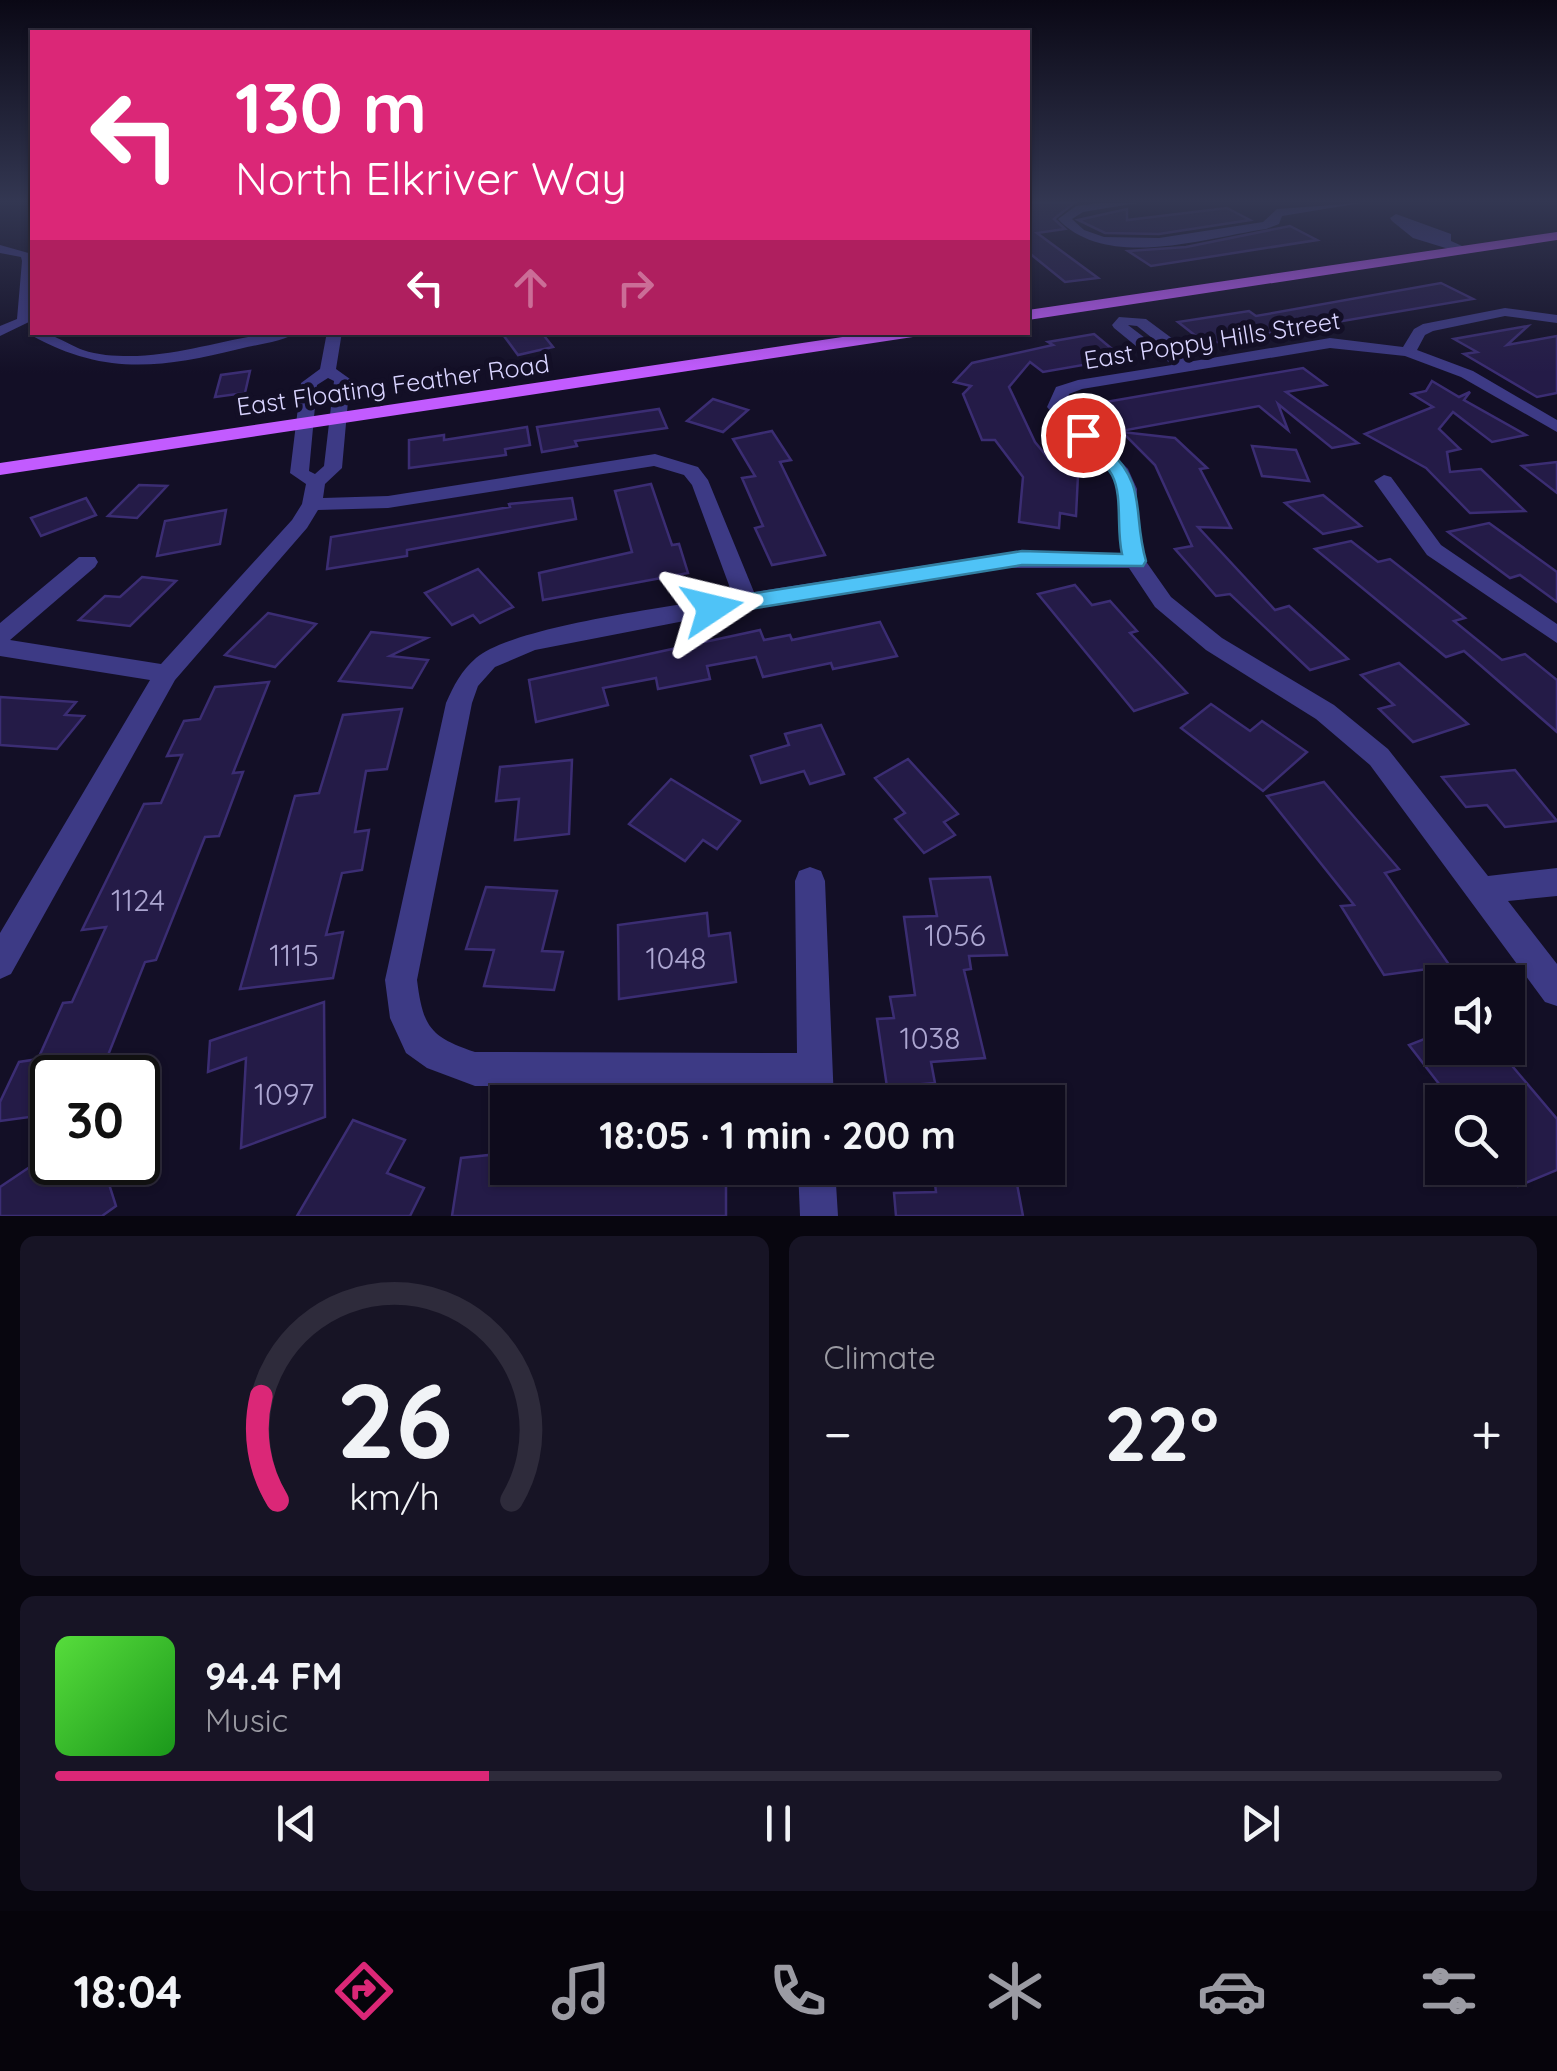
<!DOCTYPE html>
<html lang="en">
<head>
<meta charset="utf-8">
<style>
  :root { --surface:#0e0b1c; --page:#171425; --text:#f1f3f6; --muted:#9b9ba3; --line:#2e2b3b; --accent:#db2777 }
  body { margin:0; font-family:Quicksand,sans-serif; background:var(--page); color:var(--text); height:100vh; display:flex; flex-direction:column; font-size:38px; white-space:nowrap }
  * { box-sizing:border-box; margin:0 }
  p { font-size:32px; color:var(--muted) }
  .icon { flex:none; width:55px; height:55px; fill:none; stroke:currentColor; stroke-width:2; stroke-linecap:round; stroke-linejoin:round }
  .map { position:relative; height:1216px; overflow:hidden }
  .drawer { display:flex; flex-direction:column; gap:20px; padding:20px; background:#08060f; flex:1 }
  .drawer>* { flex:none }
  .banner { position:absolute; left:30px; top:30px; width:1000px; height:305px; border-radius:0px; box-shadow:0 2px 8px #0004,0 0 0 2px var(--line); background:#db2777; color:#fff; overflow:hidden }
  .tools { position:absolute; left:1425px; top:965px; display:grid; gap:20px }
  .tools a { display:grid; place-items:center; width:100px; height:100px; border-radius:0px; background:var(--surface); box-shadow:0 2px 8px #0004,0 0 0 2px var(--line); font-size:50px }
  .speed { position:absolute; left:30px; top:1055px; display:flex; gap:20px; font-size:50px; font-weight:700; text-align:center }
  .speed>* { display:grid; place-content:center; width:130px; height:130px; border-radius:50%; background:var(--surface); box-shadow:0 2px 8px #0004,0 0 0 2px var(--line); line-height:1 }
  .speed .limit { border:5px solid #111; border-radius:15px; background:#fff; color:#111 }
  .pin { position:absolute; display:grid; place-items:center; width:85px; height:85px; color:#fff; margin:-42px; border:5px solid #fff; border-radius:50%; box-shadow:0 2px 10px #0007 }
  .me { position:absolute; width:110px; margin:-55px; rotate:80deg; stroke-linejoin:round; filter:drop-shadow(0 0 8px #0008) }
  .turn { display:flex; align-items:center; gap:35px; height:210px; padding:0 40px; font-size:45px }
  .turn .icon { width:130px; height:130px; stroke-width:2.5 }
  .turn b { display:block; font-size:70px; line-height:85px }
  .lanes { display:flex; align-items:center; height:95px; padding:0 40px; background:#0003; justify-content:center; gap:50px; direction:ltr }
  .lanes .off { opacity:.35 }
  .big { font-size:75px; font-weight:700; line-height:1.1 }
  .drawer .card { flex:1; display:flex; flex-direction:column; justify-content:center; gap:15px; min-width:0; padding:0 35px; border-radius:15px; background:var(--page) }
  .drawer .dial { align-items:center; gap:0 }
  .dial svg { height:260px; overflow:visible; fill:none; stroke:var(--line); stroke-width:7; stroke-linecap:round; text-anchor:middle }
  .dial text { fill:var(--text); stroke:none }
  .song { display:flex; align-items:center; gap:30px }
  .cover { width:120px; height:120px; border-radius:15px; background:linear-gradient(135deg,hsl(110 70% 55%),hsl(120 70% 35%)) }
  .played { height:10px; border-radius:5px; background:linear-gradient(90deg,var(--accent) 30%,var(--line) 30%) }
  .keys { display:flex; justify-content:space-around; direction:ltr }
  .heat { display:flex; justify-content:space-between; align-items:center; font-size:55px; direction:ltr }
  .drawer .tiles { flex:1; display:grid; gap:20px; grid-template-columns:1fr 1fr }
  .card:last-child { grid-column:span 2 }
  .trip { position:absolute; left:490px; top:1085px; width:575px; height:100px; border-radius:0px; background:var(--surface); box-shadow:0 2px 8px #0004,0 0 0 2px var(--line); font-weight:700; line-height:100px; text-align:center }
  .dock { display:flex; height:160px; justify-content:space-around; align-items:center; background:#06040b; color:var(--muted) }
  .dock .icon { width:70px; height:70px }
  .dock .on { color:var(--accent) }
  .dock b { font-size:45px; color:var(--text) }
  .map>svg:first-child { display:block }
  .building { fill:#241b47; stroke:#3b2d73; stroke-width:2.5 }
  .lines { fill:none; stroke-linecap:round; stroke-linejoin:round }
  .minor { fill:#3d3a85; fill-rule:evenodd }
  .major { fill:#c25bff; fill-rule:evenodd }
  .route { fill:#4fc3f7; stroke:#337fa1; stroke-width:2.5 }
  .labels { text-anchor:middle; stroke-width:10; stroke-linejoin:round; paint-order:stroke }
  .far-street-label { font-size:25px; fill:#d9d4ff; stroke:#130f26 }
  .near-number-label { font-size:30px; fill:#aca6d1 }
</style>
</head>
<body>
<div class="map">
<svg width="1557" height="1216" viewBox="0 0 1557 1216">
  <rect width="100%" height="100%" fill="#130f26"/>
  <g class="building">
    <path d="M1028 203H1074L1054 219 1065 229 1037 233 1098 278 1065 282 1028 252Z"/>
    <path d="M1227 208 1250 220 1159 234 1105 233 1078 220 1127 209V220Z"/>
    <path d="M1290 226 1317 240 1151 266 1128 251 1186 247Z"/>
    <path d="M1441 283 1473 299 1206 344 1178 322 1249 311 1256 316Z"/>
    <path d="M1528 326 1507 345 1557 336V393L1537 397 1464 354 1477 352 1454 339Z"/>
    <path d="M501 332H541L553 347 518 355Z"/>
    <path d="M1094 334 1123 358 1043 372 1030 362 1009 387 1035 442 1053 464 1067 462 1078 475 1076 516 1060 513 1059 528 1019 522 1023 477 995 440H982L963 394 971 386 954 382 972 363 1053 345 1048 342Z"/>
    <path d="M1303 368 1326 385 1286 392 1358 443 1332 448 1278 404 1288 430 1259 406 1121 431 1095 414 1104 412 1094 404Z"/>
    <path d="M250 371 245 393 215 397 221 375Z"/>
    <path d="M1432 381 1459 397 1470 392 1464 400 1526 435 1492 442 1453 412 1439 429 1460 449 1447 452 1450 472 1481 469 1525 511 1470 513 1426 468 1365 434 1433 407 1412 394 1426 391Z"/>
    <path d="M713 399 748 410 723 432 687 421Z"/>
    <path d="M659 409 667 428 575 441 577 446 542 452 537 427Z"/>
    <path d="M527 427 530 445 505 449 506 455 409 468V440L444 435V440Z"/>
    <path d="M772 431 791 460 780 462 825 555 772 565 755 528 763 526 742 478 755 476 733 439Z"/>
    <path d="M1122 432 1175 438 1207 468 1200 469 1231 528 1198 527 1275 610 1289 606 1348 659 1310 670 1230 594 1216 596 1175 549 1192 546 1155 465Z"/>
    <path d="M1252 446 1296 450 1309 481 1262 476Z"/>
    <path d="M1557 462V493L1522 466Z"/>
    <path d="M651 484 672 545 679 544 688 573 543 600 539 573 632 552 615 491Z"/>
    <path d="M139 485 167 486 137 518 108 516Z"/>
    <path d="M1323 495 1361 526 1323 534 1285 503Z"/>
    <path d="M86 498 96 515 41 536 31 518Z"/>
    <path d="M572 498 576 519 407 550V556L327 569 331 537 510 507 509 504Z"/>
    <path d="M226 510 220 544 157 556 165 521Z"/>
    <path d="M1489 523 1557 572V602L1520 575 1510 578 1448 532Z"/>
    <path d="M1351 541 1378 562 1390 559 1465 618 1454 621 1502 660 1525 654 1557 680V732L1464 651 1446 657 1315 549Z"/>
    <path d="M478 569 513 607 480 623 473 615 452 625 425 593Z"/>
    <path d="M142 577 176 581 130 626 79 620 105 596 120 597Z"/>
    <path d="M1075 585 1092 605 1110 601 1137 631 1130 633 1187 693 1134 711 1038 594Z"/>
    <path d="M268 613 316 624 275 667 225 655Z"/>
    <path d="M880 622 897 656 833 669 831 663 763 677 756 657 707 666 710 679 658 689 656 678 603 688 608 705 536 722 529 680 760 630 764 640 790 635 792 640Z"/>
    <path d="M371 632 427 638 390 656 428 660 412 688 339 681Z"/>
    <path d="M1399 663 1468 724 1413 742 1379 709 1394 705 1361 675Z"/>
    <path d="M269 682 233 773 243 772 219 836 205 837 156 960 145 962 99 1078H52V1114L0 1121V1102L19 1062 38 1059 63 1003 72 1002 106 927 82 930 144 804 161 803 182 755 167 756 184 721 200 719 215 687Z"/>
    <path d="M0 697 76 702 65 715 84 716 57 749 0 745Z"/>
    <path d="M1211 704 1250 731 1262 721 1307 752 1263 791 1181 728Z"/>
    <path d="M402 709 387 769 366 771 355 832 369 830 362 870 342 873 326 935 343 932 333 978 240 989 295 796 319 793 343 715Z"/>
    <path d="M821 725 844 774 810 784 804 771 761 783 751 756 789 745 785 734Z"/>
    <path d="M908 759 958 814 944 822 955 835 924 853 895 819 905 813 875 778Z"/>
    <path d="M572 760 569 834 515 840 519 799 496 801 500 767Z"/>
    <path d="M1515 770 1557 821 1505 827 1487 805 1466 807 1442 777Z"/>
    <path d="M671 779 740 821 717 849 703 840 685 861 629 824Z"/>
    <path d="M1324 782 1399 869 1385 873 1450 966 1384 975 1341 906 1354 905 1267 796Z"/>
    <path d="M990 877 1007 955 969 956 971 969 964 970 985 1058 931 1062 935 1083 887 1087 877 1019 894 1018 890 997 915 995 904 917 937 916 930 879Z"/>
    <path d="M486 887 557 891 542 951 563 952 554 990 484 986 494 950 466 949Z"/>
    <path d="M707 913 709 936 730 933 736 982 619 999 618 925Z"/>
    <path d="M324 1002 325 1117 241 1148 246 1058 208 1072 210 1041Z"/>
    <path d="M1442 1032V1048H1497L1557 1119V1170L1518 1186 1508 1173V1102H1453L1409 1045Z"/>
    <path d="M353 1120 405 1140 387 1173 424 1188 410 1216H297Z"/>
    <path d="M52 1152V1162H102L116 1206 102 1216H0V1187Z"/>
    <path d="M508 1153V1168H726V1216H452L461 1158Z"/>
    <path d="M933 1168H1014L1023 1216H896L894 1193 936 1192Z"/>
  </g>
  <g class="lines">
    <g class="minor">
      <path d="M1100 203H1137L1083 212 1072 219 1084 230 1104 237 1159 238 1263 222 1277 209 1361 203 1282 216 1279 224 1266 229C1204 238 1107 271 1058 219L1076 206Z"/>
      <path d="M1396 214 1451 234V241L1471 250 1465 254 1413 238 1392 221 1390 218Z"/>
      <path d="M0 245 32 254 31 321 0 336V326L17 319 22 261 21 257 0 253Z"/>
      <path d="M1505 308 1557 315V323L1505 316 1433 331 1425 335 1417 350 1473 371 1557 420V432L1461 377 1405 356 1330 348 1082 389 1069 394 1065 406 1128 469 1137 489V531L1145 560 1171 597 1222 638 1334 705 1388 749 1488 876 1557 868V896L1508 901 1557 964V1006L1545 1002 1370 765 1316 719 1206 650 1155 607 1129 568H998L746 609 535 650 495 667 478 686 472 703 417 980C423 1027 430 1037 475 1052L797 1053 795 881 799 871 810 867 821 871 825 881 834 1102H798V1087L475 1086 427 1068 406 1053 390 1018 385 980 446 703C454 685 461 671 476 658 513 626 677 606 733 596L692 485 684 475 654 466 388 508 318 510 307 528 175 680 11 974 0 979V933L150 680 0 656V623L79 557H95L98 562 95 567 10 640 161 664 292 520 302 504 306 484 290 473 301 383 320 369 327 332H342L336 369 350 379 342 468 325 484 323 498 388 496 655 454 698 467 708 480 754 592 998 554H1123C1117 532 1120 513 1117 491 1113 458 1068 432 1047 407L1056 387 1078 380 1172 365 1165 359 1147 355 1114 328 1112 325 1119 317 1146 319 1181 345 1183 348 1179 354 1188 362 1330 338 1403 347 1414 329 1423 324ZM1128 325 1137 326 1166 349 1158 348ZM328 378 334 381 324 466 315 474 309 471 317 385Z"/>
      <path d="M32 328V332C52 332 65 343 83 350 97 355 114 356 129 356 187 356 241 332 298 332 283 342 258 344 239 349 161 368 104 376 31 335L28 332Z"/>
      <path d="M1384 475 1391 477 1441 545 1557 624V643L1427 555 1374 481Z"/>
      <path d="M798 1168H835L838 1216H800Z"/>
    </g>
    <g class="major">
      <path d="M1557 232V240L1028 320V310Z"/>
      <path d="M876 332H921L913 337 0 475V463Z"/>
    </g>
  </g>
  <linearGradient id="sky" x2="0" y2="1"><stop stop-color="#0a0815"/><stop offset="0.54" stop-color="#333752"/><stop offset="1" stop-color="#333752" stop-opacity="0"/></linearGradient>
  <rect width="1557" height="373" fill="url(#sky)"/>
  <path class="route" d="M1083 430C1093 433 1100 441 1108 449 1148 486 1132 513 1146 561L1143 566 1022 565 712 615 700 608 712 600 1022 551 1122 554C1116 529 1123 496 1112 475 1104 460 1085 449 1074 435Z"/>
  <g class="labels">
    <g class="far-street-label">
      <text transform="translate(1212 340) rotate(-9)" y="9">East Poppy Hills Street</text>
      <text transform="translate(393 385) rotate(-8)" y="9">East Floating Feather Road</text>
    </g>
    <g class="near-number-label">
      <text x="138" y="911">1124</text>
      <text x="955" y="946">1056</text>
      <text x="294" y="966">1115</text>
      <text x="676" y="969">1048</text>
      <text x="930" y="1049">1038</text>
      <text x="284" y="1105">1097</text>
    </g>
  </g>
</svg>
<div class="tools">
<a><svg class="icon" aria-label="sound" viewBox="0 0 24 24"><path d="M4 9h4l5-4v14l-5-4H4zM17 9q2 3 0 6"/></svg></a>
<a><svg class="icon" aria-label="search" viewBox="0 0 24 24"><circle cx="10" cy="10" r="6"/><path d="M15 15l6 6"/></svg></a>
</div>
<div class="speed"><div class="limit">30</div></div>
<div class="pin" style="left:1083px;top:435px;background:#d93025"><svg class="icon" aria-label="arrive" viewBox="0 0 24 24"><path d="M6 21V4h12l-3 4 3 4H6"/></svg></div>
<svg class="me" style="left:712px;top:608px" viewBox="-20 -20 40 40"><path d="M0-17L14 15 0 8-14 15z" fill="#4fc3f7" stroke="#fff" stroke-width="4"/></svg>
<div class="trip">18:05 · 1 min · 200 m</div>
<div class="banner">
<div class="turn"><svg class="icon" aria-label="left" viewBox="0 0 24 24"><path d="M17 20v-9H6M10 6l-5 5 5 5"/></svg><div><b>130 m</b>North Elkriver Way</div></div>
<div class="lanes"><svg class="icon" aria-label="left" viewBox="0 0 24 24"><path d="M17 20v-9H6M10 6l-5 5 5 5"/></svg><svg class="icon off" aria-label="ahead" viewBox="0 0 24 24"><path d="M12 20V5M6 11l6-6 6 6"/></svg><svg class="icon off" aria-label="right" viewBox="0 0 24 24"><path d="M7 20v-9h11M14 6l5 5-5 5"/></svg></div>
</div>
</div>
<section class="drawer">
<div class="tiles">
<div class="card dial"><svg viewBox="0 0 100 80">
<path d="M14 69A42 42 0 1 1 86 69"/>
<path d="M14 69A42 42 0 0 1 9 37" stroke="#db2777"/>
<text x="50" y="56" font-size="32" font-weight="700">26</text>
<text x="50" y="72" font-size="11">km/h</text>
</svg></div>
<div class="card"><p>Climate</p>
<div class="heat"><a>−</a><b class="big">22°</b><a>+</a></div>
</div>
<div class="card">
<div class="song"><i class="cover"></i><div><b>94.4 FM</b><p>Music</p></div></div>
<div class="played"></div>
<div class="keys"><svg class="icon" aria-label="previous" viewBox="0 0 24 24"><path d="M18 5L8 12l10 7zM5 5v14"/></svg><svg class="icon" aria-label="pause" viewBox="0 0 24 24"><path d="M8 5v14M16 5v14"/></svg><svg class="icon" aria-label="next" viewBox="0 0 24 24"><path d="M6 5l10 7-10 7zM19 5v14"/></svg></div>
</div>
</div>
</section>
<nav class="dock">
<b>18:04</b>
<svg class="icon on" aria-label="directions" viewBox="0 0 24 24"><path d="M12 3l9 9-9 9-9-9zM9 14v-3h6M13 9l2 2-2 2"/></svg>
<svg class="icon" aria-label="music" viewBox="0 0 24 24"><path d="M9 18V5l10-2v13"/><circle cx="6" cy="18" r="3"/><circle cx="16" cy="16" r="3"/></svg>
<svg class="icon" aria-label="phone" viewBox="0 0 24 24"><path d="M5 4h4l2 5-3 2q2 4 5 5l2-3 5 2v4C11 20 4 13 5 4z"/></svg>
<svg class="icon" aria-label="climate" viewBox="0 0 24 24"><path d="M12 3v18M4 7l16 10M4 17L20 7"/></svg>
<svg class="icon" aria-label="car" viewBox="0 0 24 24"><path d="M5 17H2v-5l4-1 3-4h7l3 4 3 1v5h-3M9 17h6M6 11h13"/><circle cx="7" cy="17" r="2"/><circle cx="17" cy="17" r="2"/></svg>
<svg class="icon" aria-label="filters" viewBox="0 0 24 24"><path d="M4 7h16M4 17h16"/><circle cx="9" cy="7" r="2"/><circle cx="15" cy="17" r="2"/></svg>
</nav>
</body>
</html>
